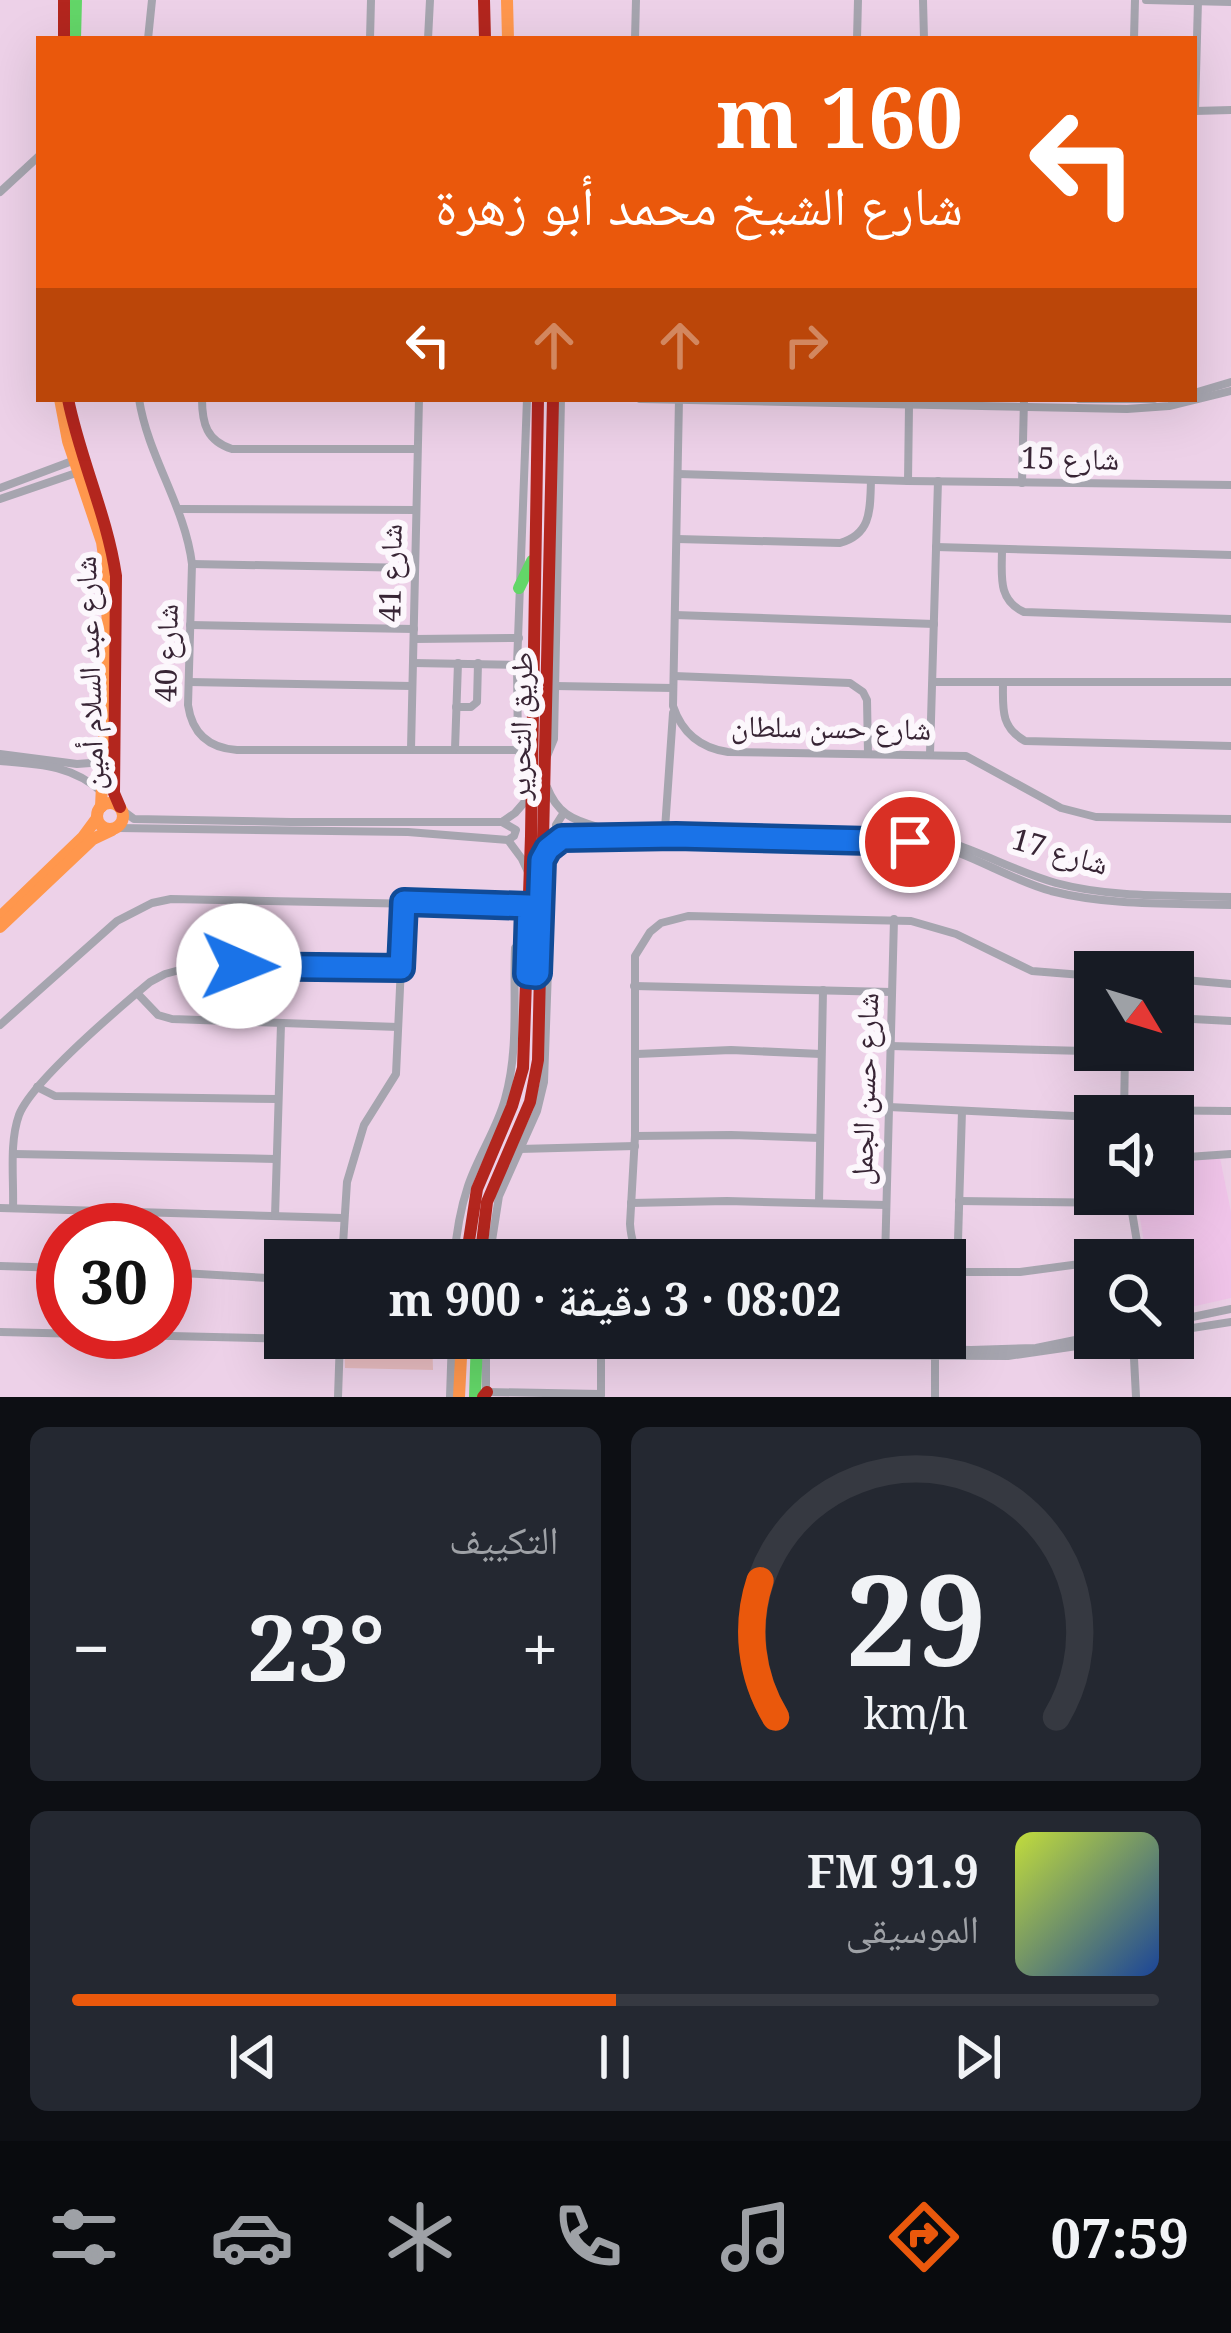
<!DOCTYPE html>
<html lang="ar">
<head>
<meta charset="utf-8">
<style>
  :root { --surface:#171b24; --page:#242831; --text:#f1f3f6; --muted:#9ea1a6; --line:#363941; --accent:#ea580c }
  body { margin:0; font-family:"Noto Serif","Noto Naskh Arabic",serif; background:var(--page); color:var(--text); direction:rtl; height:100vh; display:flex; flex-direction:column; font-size:45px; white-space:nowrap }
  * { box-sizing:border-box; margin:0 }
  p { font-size:39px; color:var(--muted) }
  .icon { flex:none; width:66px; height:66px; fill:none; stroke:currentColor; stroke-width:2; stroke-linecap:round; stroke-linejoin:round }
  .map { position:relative; height:1397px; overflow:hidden; direction:ltr }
  .panel { display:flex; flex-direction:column; gap:30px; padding:30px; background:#0d0f14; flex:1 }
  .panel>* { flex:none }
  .top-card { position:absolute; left:36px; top:36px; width:1161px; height:366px; border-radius:0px; box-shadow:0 12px 48px #0002; direction:rtl; background:#ea580c; color:#fff; overflow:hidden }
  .needle { width:78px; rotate:128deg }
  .fabs { position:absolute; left:1074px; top:951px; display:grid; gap:24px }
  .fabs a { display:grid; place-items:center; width:120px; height:120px; border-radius:0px; background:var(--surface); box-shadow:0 12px 48px #0002; font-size:60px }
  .speed { position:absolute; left:36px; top:1203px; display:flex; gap:24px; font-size:60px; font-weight:700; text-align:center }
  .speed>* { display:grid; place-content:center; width:156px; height:156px; border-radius:50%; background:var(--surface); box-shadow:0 12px 48px #0002; line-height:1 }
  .speed .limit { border:18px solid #d22; background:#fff; color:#111 }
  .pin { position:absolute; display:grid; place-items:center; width:102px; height:102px; color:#fff; margin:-51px; border:6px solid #fff; border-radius:50%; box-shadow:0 3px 12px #0007 }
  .me { position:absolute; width:132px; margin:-66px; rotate:91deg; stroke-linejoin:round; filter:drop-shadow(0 0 9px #0008) }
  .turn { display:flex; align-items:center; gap:42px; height:252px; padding:0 36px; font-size:54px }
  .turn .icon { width:156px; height:156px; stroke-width:2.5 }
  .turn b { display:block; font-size:84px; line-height:102px }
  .lanes { display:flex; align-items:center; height:114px; padding:0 36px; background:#0003; justify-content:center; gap:60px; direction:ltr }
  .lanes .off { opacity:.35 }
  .big { font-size:90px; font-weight:700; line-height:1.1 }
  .panel .widget { flex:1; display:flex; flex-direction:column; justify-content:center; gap:18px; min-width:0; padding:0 42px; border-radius:18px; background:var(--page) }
  .panel .dial { align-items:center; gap:0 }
  .dial svg { height:312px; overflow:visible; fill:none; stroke:var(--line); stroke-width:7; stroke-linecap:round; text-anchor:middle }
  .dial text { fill:var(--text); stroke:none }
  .song { display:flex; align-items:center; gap:36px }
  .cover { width:144px; height:144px; border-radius:18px; background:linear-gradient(135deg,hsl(70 70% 55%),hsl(220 70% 35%)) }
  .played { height:12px; border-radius:6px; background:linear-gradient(90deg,var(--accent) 50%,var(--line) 50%) }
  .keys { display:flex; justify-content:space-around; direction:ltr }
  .heat { display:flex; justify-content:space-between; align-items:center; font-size:66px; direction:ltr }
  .panel .tiles { flex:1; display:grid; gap:30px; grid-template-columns:1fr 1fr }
  .widget:last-child { grid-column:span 2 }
  .trip { position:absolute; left:264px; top:1239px; width:702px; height:120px; border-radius:0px; background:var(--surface); box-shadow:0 12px 48px #0002; font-weight:700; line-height:120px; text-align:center; direction:rtl }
  .menu { display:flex; height:192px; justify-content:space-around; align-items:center; background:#090b0e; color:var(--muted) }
  .menu .icon { width:84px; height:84px }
  .menu .selected { color:var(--accent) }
  .menu b { font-size:54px; color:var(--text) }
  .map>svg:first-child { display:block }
  .built { fill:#f0c4e9 }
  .garden { fill:#e8bcc0 }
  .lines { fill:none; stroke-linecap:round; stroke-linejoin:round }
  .street { stroke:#a6a5af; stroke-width:8 }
  .fast { stroke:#63d668; stroke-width:12 }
  .slow { stroke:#ff974d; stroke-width:12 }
  .jam { stroke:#b3261e; stroke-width:12 }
  .route-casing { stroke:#114b97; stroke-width:30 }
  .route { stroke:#1a73e8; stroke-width:21 }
  .labels { text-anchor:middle; stroke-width:12; stroke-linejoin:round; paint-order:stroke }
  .street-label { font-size:30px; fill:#382535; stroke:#fcf7fc }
</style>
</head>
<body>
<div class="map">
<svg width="1231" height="1397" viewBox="0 0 1231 1397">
  <rect width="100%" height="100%" fill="#edd1e8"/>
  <path class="built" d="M1220 1158 1231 1212V1298L1173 1311V1260H1147L1136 1194H1173V1161Z"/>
  <path class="garden" d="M344 1338H432L433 1370 345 1368Z"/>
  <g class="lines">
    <g class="street">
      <path d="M923 0 924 39"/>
      <path d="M1146 0 1231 2"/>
      <path d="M148 39 152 0"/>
      <path d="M370 39 371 0"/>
      <path d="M428 39 430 0"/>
      <path d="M635 39 636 0"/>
      <path d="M857 39 858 0"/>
      <path d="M1134 39 1135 0"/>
      <path d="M1195 111 1198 1"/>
      <path d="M1195 111 1231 110"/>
      <path d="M0 192 39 156"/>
      <path d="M1194 393 1231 382"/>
      <path d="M139 399C148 457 185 506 192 564L188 705C192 733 208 748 237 750H518"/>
      <path d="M202 399C202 424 207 441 232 449H417"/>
      <path d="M527 399 517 665 518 750 523 764 530 771"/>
      <path d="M640 399 1127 409 1169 406 1231 391"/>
      <path d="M679 399 673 706C682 733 700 748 728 752L966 756 1061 808 1096 817 1231 819"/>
      <path d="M1079 399H1154"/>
      <path d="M678 474 908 481 1231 485"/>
      <path d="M908 481 909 406"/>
      <path d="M1022 483 1024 399"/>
      <path d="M0 488 75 460"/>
      <path d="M0 499 79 472"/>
      <path d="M179 509 416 510"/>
      <path d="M677 539 840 543C872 534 870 509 871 480"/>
      <path d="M936 547 1231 555"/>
      <path d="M1002 549C1002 575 997 600 1024 612L1231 619"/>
      <path d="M192 564 415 568"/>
      <path d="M675 615 934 624"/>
      <path d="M190 625 414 629"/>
      <path d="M414 639 519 638"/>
      <path d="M413 663 517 665"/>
      <path d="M674 676 850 683 863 692 867 700 868 753"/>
      <path d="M189 682 412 686"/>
      <path d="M933 682H1231"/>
      <path d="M1003 682C1003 708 1000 727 1025 741L1231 746"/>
      <path d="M555 686 673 688"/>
      <path d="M456 707H471L477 702 478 663"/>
      <path d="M411 749 419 399"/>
      <path d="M455 749 458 663"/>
      <path d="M0 754 77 764 104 762"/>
      <path d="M930 754 938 481"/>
      <path d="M0 761C39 764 73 765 103 793"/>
      <path d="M545 761 554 739 561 399"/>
      <path d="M547 787C557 813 572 820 598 827L908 833C964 840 1003 868 1056 883 1112 898 1173 895 1231 897"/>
      <path d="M122 810 134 819 291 822H502L515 813 529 797"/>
      <path d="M563 814 556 825 566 835"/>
      <path d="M502 822 516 830 514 836 508 840"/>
      <path d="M118 828 408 832 508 840 522 859 529 874"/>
      <path d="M665 829 673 713"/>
      <path d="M543 859C550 846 557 838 571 837L676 836 927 843C971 853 1008 879 1051 891 1110 906 1171 903 1231 905"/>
      <path d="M1173 979 1231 984"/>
      <path d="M634 986 892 992"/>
      <path d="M137 993 158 1015 172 1019 398 1027"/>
      <path d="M1173 1018 1231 1021"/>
      <path d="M0 1025 117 921 152 903 171 899 528 906"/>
      <path d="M890 1046 1125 1052"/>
      <path d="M637 1054 731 1050 821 1054"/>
      <path d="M37 1087 55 1096 278 1099"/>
      <path d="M889 1107 1095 1117"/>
      <path d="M1124 1110 1231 1111"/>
      <path d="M1124 1116 1125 1052"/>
      <path d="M635 1136 731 1135 820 1138"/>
      <path d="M519 1149 635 1146"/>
      <path d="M14 1154 276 1159"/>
      <path d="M1173 1158 1231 1154"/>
      <path d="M1129 1194 1140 1260"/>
      <path d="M959 1201 1130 1203"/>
      <path d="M631 1203 727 1201 886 1205"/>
      <path d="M819 1203 823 990"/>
      <path d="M0 1208 343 1218"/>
      <path d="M13 1208C14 1179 9 1143 19 1115 32 1081 119 1008 150 982L165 974 198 965 401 968"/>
      <path d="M275 1216 281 1024"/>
      <path d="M342 1260 347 1182 364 1125 396 1074 404 902"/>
      <path d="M454 1260C456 1235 460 1210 468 1186 478 1156 497 1129 505 1099 519 1050 513 998 515 948L527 935"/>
      <path d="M489 1260 499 1196 537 1111 544 1082 550 914 547 902 541 897"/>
      <path d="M646 1260C634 1250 631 1239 630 1224L635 1136V956L650 932 661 923 688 916 911 921 956 934 1032 971 1095 976"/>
      <path d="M885 1260 894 919"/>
      <path d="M1108 1260 1139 1256"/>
      <path d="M0 1266 63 1268"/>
      <path d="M165 1272 285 1279"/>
      <path d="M945 1272H1020L1095 1262"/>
      <path d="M957 1273 962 1111"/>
      <path d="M1173 1321 1231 1309"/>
      <path d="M1173 1331 1231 1322"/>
      <path d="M0 1332 340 1340"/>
      <path d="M1133 1339 1136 1397"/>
      <path d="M486 1349 769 1355 1008 1356 1132 1338"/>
      <path d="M487 1392 601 1394"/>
      <path d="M601 1395V1350"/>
      <path d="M486 1396V1338L971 1350 1036 1348 1095 1336"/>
      <path d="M338 1397 340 1339"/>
      <path d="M450 1397 452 1338"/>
      <path d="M935 1397V1351"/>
    </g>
    <g class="fast">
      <path d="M75 39 76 0"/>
      <path d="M519 588 532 561"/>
      <path d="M475 1397 477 1338"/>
    </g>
    <g class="slow">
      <path d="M507 0 508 39"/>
      <path d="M60 399 68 441 102 542 107 578 108 654 101 807"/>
      <circle cx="110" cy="816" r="13"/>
      <path d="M0 917 83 837 97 818"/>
      <path d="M0 927 93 839 112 830"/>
      <path d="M459 1397 462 1338"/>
    </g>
    <g class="jam">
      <path d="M64 0V39"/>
      <path d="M484 0 485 39"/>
      <path d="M68 399C80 459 107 515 116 576L114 793 120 807"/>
      <path d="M466 1260 477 1189 512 1106 523 1068 531 836 538 399"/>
      <path d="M480 1260 487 1202 530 1102 538 1060 553 399"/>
      <path d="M483 1397 487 1392"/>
    </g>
  </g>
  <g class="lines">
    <defs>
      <path id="route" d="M239 966 401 968 404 902 529 906 527 974 536 975 538 973 542 860 548 849 562 838 676 836 910 842"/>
    </defs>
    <use href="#route" class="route-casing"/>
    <use href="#route" class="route"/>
  </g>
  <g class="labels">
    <g class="street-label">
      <text transform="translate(1070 459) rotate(1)" y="10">شارع 15</text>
      <text transform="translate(391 573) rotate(-89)" y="10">شارع 41</text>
      <text transform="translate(167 653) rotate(-89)" y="10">شارع 40</text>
      <text transform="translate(90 673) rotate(-92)" y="10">شارع عبد السلام أمين</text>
      <text transform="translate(521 726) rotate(-89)" y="10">طريق التحرير</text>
      <text transform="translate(831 728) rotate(1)" y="10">شارع حسن سلطان</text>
      <text transform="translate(1060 852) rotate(16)" y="10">شارع 17</text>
      <text transform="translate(865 1089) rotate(-88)" y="10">شارع حسن الجمل</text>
    </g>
  </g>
</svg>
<div class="fabs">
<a><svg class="needle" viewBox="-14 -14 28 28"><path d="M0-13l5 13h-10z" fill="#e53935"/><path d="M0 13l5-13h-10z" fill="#9ea1a6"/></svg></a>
<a><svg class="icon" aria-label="sound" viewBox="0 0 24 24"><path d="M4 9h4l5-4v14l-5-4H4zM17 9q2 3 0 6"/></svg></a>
<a><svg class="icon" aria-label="search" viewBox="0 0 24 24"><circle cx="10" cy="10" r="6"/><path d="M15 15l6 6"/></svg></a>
</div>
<div class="speed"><div class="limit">30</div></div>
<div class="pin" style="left:910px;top:842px;background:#d93025"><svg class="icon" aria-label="arrive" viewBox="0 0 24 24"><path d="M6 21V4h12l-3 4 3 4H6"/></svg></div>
<svg class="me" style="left:239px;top:966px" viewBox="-20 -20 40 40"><circle r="19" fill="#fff"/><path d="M0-13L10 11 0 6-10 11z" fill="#1a73e8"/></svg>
<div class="trip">08:02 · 3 دقيقة · 900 m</div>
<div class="top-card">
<div class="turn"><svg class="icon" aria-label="left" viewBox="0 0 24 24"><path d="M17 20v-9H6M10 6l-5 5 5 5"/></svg><div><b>160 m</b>شارع الشيخ محمد أبو زهرة</div></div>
<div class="lanes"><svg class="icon" aria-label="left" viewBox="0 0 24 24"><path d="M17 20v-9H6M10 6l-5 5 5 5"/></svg><svg class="icon off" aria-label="ahead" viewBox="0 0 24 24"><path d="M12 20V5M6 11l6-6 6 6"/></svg><svg class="icon off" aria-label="ahead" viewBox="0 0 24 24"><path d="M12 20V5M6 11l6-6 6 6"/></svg><svg class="icon off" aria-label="right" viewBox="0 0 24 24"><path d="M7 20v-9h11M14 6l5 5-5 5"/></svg></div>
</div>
</div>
<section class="panel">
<div class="tiles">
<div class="widget dial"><svg viewBox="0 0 100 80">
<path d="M14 69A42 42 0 1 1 86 69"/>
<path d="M14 69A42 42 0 0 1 10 34" stroke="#ea580c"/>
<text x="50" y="56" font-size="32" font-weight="700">29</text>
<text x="50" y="72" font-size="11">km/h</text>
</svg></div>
<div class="widget"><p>التكييف</p>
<div class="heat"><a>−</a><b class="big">23°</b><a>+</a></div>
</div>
<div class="widget">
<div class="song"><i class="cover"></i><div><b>91.9 FM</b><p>الموسيقى</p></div></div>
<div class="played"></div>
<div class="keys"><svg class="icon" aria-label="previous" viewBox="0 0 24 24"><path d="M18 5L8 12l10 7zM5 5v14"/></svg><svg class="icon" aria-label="pause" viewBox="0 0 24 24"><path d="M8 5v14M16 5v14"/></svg><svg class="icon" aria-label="next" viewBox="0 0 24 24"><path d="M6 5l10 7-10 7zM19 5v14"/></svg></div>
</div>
</div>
</section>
<nav class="menu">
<b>07:59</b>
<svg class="icon selected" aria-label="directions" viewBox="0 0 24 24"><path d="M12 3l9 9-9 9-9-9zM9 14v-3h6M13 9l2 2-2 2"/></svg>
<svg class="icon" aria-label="music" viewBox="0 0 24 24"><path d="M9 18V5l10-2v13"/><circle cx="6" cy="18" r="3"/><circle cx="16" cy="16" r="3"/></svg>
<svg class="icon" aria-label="phone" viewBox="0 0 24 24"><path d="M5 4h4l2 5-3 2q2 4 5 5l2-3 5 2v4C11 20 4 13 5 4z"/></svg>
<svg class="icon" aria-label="climate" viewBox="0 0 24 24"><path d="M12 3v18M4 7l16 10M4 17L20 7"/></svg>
<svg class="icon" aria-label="car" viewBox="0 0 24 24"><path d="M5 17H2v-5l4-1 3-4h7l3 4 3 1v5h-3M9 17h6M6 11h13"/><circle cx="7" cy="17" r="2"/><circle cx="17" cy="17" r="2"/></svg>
<svg class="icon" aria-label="filters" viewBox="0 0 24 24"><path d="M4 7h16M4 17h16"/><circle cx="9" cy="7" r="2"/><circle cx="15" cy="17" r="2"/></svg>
</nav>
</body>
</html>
